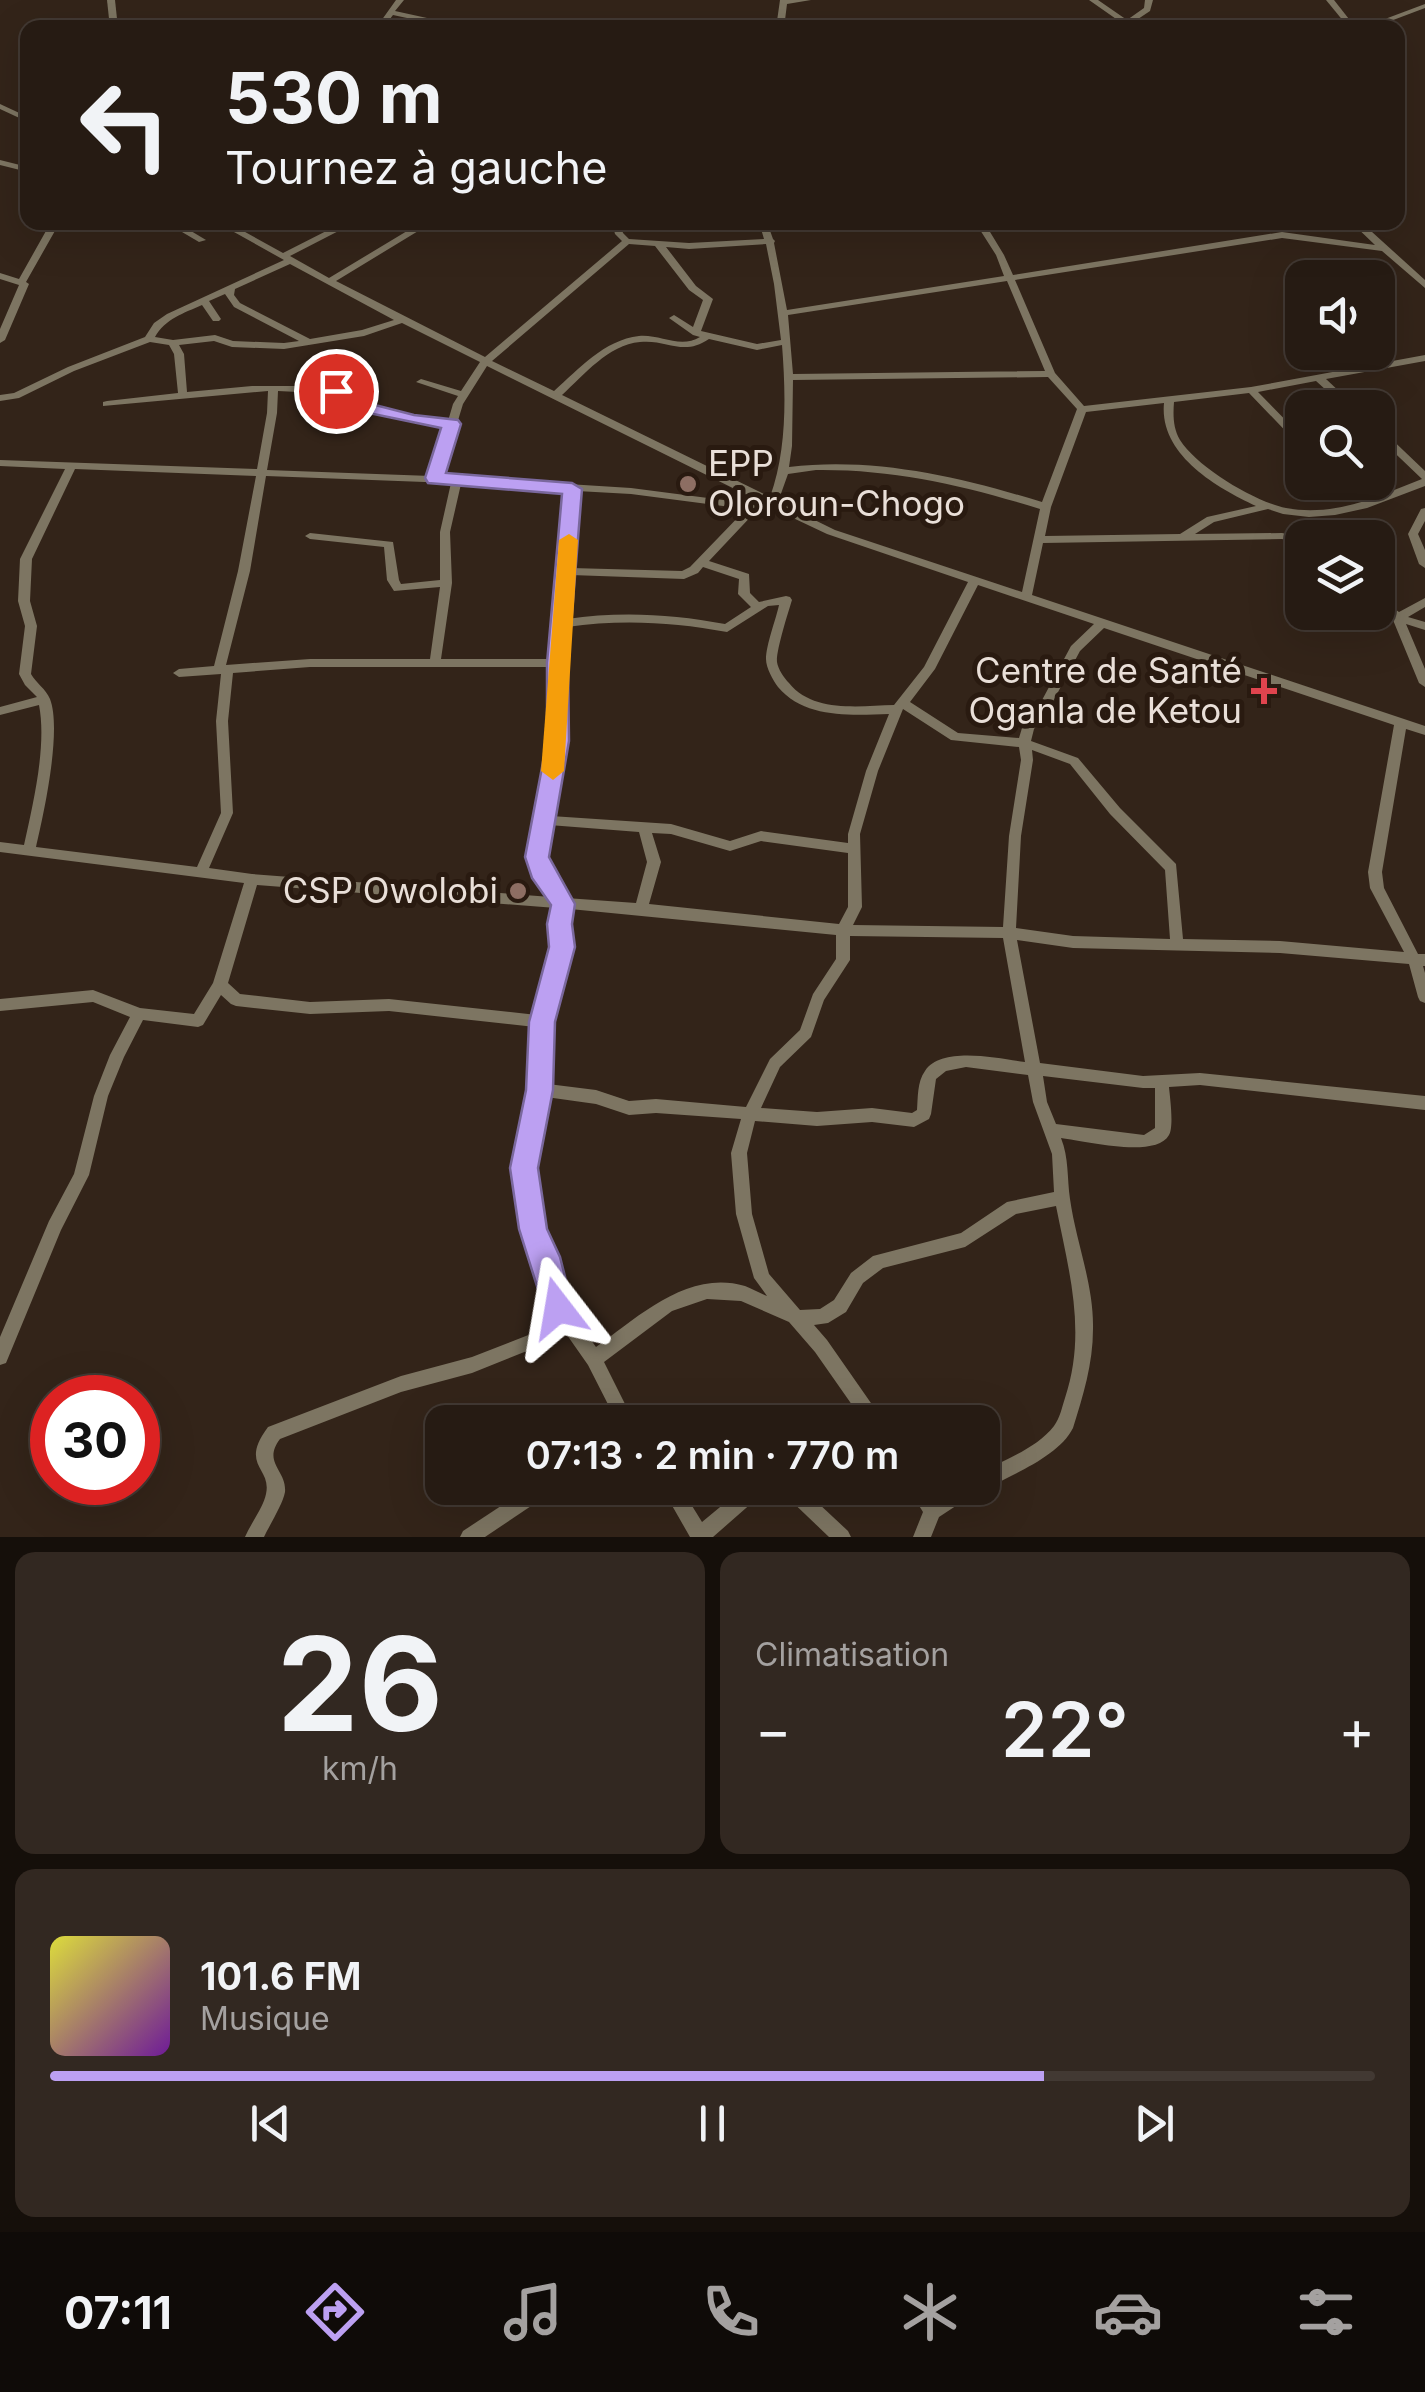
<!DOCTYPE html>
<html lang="fr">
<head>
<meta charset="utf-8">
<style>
  :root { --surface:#261b13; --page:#322821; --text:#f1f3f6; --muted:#a4a1a0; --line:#423933; --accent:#bca0f2 }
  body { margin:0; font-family:Inter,sans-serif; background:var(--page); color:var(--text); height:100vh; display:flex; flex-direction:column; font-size:38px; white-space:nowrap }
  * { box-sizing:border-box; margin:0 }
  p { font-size:32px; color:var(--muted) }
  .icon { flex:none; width:55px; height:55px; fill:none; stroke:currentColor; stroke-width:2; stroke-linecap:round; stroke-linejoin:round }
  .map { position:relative; height:1537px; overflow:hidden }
  .details { display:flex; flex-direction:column; gap:15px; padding:15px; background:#150f0a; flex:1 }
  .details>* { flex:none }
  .hud { position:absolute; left:20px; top:20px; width:1385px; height:210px; border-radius:20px; box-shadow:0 10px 40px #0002,0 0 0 2px var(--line); background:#261b13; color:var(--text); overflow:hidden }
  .tools { position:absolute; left:1285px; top:260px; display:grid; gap:20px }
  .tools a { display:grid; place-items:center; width:110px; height:110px; border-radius:20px; background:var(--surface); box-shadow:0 10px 40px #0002,0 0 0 2px var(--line); font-size:50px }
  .speed { position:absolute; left:30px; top:1375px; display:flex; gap:20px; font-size:50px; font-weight:700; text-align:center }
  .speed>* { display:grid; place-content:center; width:130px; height:130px; border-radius:50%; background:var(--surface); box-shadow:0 10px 40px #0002,0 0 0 2px var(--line); line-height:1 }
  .speed .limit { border:15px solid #d22; background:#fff; color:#111 }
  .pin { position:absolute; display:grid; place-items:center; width:85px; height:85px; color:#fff; margin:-42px; border:5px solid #fff; border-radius:50%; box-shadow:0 2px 10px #0007 }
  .me { position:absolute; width:110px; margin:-55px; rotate:346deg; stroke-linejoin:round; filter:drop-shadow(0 0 8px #0008) }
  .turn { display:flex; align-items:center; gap:35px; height:210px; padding:0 40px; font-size:45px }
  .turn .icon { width:130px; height:130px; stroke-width:2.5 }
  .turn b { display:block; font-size:70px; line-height:85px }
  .big { font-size:75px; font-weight:600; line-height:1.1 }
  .details .widget { flex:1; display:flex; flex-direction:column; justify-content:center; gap:15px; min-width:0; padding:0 35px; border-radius:20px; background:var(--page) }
  .details .dial { align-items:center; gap:0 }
  .dial b { font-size:130px; line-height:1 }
  .song { display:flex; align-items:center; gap:30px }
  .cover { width:120px; height:120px; border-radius:15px; background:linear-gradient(135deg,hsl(60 70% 55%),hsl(280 70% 35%)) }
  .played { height:10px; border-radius:5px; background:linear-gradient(90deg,var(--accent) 75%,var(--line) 75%) }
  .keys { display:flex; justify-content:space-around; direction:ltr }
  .heat { display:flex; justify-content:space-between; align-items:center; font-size:55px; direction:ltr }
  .details .tiles { flex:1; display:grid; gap:15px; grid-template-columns:1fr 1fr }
  .widget:last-child { grid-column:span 2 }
  .trip { position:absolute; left:425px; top:1405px; width:575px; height:100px; border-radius:20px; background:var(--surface); box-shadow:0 10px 40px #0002,0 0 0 2px var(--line); font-weight:600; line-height:100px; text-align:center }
  .dock { display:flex; height:160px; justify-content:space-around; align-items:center; background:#0f0b08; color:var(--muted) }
  .dock .icon { width:70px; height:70px }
  .dock .active { color:var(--accent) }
  .dock b { font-size:45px; color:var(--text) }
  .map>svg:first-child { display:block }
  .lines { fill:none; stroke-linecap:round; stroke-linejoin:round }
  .minor { fill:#7d7562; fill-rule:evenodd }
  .route { fill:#bca0f2; stroke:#7a689d; stroke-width:2.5 }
  .slow { fill:#f59e0b }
  .education-dot { fill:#8d6e63; stroke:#291a10; stroke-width:4 }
  .health-dot { fill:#e0444e; stroke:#291a10; stroke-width:4 }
  .labels { text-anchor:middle; stroke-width:10; stroke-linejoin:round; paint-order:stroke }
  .poi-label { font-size:35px; fill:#e9dfd8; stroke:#291a10; text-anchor:end }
</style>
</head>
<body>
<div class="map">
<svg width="1425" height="1537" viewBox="0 0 1425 1537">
  <rect width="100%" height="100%" fill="#332419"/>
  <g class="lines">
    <g class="minor">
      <path d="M107 0H115L118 28H110Z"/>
      <path d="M396 0H404L395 11 427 18 429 28H421V21L393 15 383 28H376Z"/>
      <path d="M780 0H811L787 4 784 28H776Z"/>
      <path d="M1089 0H1098L1127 20 1144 8 1145 0H1153L1150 11 1132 23 1138 28H1129Z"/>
      <path d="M1326 0H1334L1356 28H1349Z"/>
      <path d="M1425 4V8L1372 28H1361Z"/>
      <path d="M0 104 28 117V122L0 109Z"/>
      <path d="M0 160 28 167V172L0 165Z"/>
      <path d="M51 222H60L26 282 29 284 5 340 0 343V329L19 285 0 279V273L19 279Z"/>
      <path d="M165 222H176L206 240 199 242Z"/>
      <path d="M216 222H227L283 253 344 222H356L290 256 329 278 422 222H433L336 281 485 357 622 241 615 234 612 222H620L623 233 629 239 689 243 764 239 759 222H767L773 239 775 241 774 243 787 310 1004 276 996 255 975 222H984L1004 255 1013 275 1282 232 1375 245 1351 222H1361L1425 280V288L1382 251 1282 238 1015 280 1055 373 1084 406 1251 387 1425 355V361L1326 379 1357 408H1346L1316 381 1258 392 1302 437V445L1298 444 1249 393 1174 402C1173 415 1173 428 1180 440 1197 467 1255 502 1286 508 1313 513 1339 509 1365 501L1345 482H1357L1374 498 1422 479 1378 437V429L1382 430 1425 471V486L1367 508 1335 515 1309 517 1283 514 1268 509 1214 522 1195 534 1282 533 1305 538H1302L1301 544 1282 539 1043 543 1032 595 1425 726V735L1406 729 1382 872 1384 888 1418 954H1425V966H1423L1425 973V1003L1420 1001 1418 997 1409 964 1280 953 1073 948 1017 940 1040 1063 1143 1076 1200 1073 1425 1096V1110L1200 1085 1169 1087C1170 1098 1174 1126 1169 1135 1156 1159 1085 1141 1061 1138 1069 1158 1067 1178 1070 1199 1076 1242 1094 1285 1093 1329 1093 1364 1083 1396 1073 1428 1059 1456 1015 1473 988 1488L982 1491 977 1489 974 1494 939 1517 931 1537H913L923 1512 908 1488H927L935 1499 953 1488H982V1472C1006 1459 1037 1448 1054 1426 1060 1418 1062 1407 1065 1398 1087 1332 1069 1272 1056 1206L1016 1214 965 1247 883 1268 863 1283 846 1312 828 1323 814 1325 827 1340 880 1416 882 1422H864L815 1352 789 1322 741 1301 707 1299 672 1311 604 1362 634 1422H617L588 1365 567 1335 472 1373 401 1392 280 1439C262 1463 287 1470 285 1492 283 1504 269 1526 264 1537H245C251 1523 263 1508 266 1494 272 1467 239 1466 268 1427L401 1376 472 1357 559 1323 550 1308 519 1202 516 1168 533 1090 535 1027 389 1011 310 1014 236 1006 231 1004 221 995 203 1025 198 1027 143 1020 124 1057 108 1096 89 1175 61 1230 6 1363 0 1365V1337L49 1221 74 1174 94 1096 110 1055 130 1017 93 1002 0 1011V999L93 990 140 1008 194 1014 213 983 244 883 0 852V842L24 845C33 804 47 746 39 705L0 715V707L37 697 25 685 19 674 25 626 18 601 20 559 65 469 0 466V460L257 469 267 413 268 391 103 406V402L107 401 178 393 174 354 169 345 150 342 74 371 19 398 0 401V395L14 393 68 367 145 337 154 323 167 314 284 260ZM629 244 655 246 689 290 703 300 693 327 674 315 669 318 693 335 700 337C680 349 660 334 639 336 604 340 579 369 554 391L492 361ZM766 244 774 284 781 340 757 344 701 331 713 299 696 286 666 247 689 249ZM290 264 394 320 362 330 310 339 240 303 234 295 235 289ZM1007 281 1045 371 793 374 788 315ZM225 294 234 307 299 341 284 343 233 341 215 335 173 340 155 337C165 319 184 313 202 305L213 321H219L221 319 209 301ZM402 323 480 362 461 391 421 379 416 382 458 396 453 404 448 421 373 408 345 390 310 386H252L187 392 184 354 179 345 214 341 232 347 284 349 364 336ZM709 339 757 350 782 345C786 396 787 450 770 497L562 395C584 375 608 345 640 342 667 339 683 357 709 339ZM487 366 763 503 754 504 631 488 441 476 463 404ZM1048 377 1077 409 1042 502C959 477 876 457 789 467L792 446 793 380ZM278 391 337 394 366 412 392 418 446 426 431 476 267 470 277 413ZM1164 403C1159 454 1215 487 1256 506L1207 517 1180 534 1045 536 1051 507 1086 412ZM75 469 256 476 238 571 214 666 179 669 173 673 179 677 221 674 216 721 221 813 197 867 36 847C44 813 62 730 50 699 46 689 36 683 31 674L37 626 30 601 32 559ZM816 470C894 469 966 486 1040 509L1022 592 835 530 778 502 788 474ZM266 476 451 483 440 532V580L401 584 399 580 393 542 310 533 305 536 310 539 384 547 387 580 394 591 440 587 430 659H310L226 665 250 571ZM461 484 567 490 552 659H441L452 583 450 532ZM577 491 631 494 746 509 690 567 682 571 571 568ZM772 508 827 534 968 582 924 667 894 705C859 706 813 713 789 683 784 678 778 669 777 662 776 651 788 613 792 600L790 597 786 596 759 602 750 593 749 574 709 561 757 510ZM703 567 739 579 738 594 751 607 725 624C672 614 620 611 567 619L571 575 684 579 698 573ZM978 585 1094 624 1071 646 1041 702 1022 728 1019 738 958 733 910 702 935 669ZM779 605C776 619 766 645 766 659 766 668 773 680 778 687 805 719 851 715 889 714L866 771 848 834V843L761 831 730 841 671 824 551 816 564 741V663L567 627C621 619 673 622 727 632L768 606ZM1104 628 1394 725 1368 872 1370 888 1404 952 1280 941 1183 939 1176 864 1120 808 1078 758 1031 741 1034 729 1050 707 1080 651ZM310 667H552V741L530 857 534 872 551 897 252 874 209 868 233 813 228 721 233 673ZM903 709 951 740 1019 747 1021 760 1009 836 1003 927 853 925 862 907 860 834 878 771ZM1032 750 1070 764 1110 814 1165 870 1170 939 1073 936 1016 928 1021 836 1033 760ZM549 825 639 832 647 862 636 903 566 898C544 865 542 864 549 825ZM652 833 671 834 730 851 761 841 848 853V907L839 924 649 904 661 862ZM257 885 556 908 553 963 537 1015 389 999 310 1002 240 994 228 983ZM570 909 836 935V959L813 994 800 1030 770 1059 746 1107 656 1099 629 1101 596 1090 548 1084 549 1022 567 963ZM850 936 1003 938 1025 1062C1000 1059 942 1045 925 1071 917 1082 918 1098 917 1110L912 1113 872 1108 817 1112 761 1108 780 1067 811 1037 824 1000 850 960ZM966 1067 1028 1075 1033 1102 1052 1154 1054 1192 1007 1202 961 1233 873 1256 851 1273 834 1300 820 1309 800 1310 769 1274 752 1214 747 1153 755 1121 817 1126 872 1122 914 1127 929 1119 931 1114 936 1079 946 1071ZM1043 1076 1143 1088H1155V1128L1144 1135 1056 1124 1047 1102ZM546 1097 596 1104 629 1115 656 1113 741 1119 731 1153 736 1214 754 1278 767 1296C760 1293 752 1289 745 1286 688 1269 638 1317 596 1347L565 1304 535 1202 532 1168Z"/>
      <path d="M1425 508V521L1418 534 1425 550V568L1419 564 1408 534 1421 509Z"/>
      <path d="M1378 597 1399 612 1425 598V607L1408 617 1425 622V630L1406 624 1425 669V687L1419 683 1393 620 1378 607Z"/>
      <path d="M528 1488H552L549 1494 485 1537H460L463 1531Z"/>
      <path d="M662 1488H681L702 1522 743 1488H765L762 1494 713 1537H690Z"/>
      <path d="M781 1488H802L848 1531 851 1537H829L784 1494Z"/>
    </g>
  </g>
  <path class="route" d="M336 386 360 393 367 403 414 415 458 420 461 424 446 473 572 483 582 489 568 663 569 741 549 857 575 904 572 924 575 947 555 1022 553 1090 538 1168 547 1229 560 1257 573 1308 569 1318 558 1323 547 1318 519 1229 510 1168 526 1090 529 1022 549 947 547 924 551 905 532 878 525 857 547 741V663L562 494 428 483 425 478 441 428 354 410C347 399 334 401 327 391Z"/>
  <path class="slow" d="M569 534 578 540 564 771 553 780 541 771 559 540Z"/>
  <g class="education-dot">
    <circle cx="688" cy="484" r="10"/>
    <circle cx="518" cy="891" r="10"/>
  </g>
  <path class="health-dot" d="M1259 676h10v10h10v10h-10v10h-10v-10h-10v-10h10z"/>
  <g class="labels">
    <g class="poi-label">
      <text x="708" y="476" text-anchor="start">EPP<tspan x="708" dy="40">Oloroun-Chogo</tspan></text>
      <text x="1242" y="683">Centre de Santé<tspan x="1242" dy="40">Oganla de Ketou</tspan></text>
      <text x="498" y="903">CSP Owolobi</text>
    </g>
  </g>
</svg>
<div class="tools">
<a><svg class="icon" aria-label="sound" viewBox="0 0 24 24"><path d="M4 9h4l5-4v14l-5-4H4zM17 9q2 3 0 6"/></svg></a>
<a><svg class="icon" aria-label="search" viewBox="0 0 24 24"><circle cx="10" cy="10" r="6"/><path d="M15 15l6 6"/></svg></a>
<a><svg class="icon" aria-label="layers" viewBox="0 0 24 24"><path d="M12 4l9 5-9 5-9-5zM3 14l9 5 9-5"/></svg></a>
</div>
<div class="speed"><div class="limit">30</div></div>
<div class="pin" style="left:336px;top:391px;background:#d93025"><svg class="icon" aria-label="arrive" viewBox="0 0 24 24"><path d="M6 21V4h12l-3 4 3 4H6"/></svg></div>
<svg class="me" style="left:558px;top:1308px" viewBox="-20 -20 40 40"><path d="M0-17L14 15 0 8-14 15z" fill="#bca0f2" stroke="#fff" stroke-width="4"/></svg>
<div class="trip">07:13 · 2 min · 770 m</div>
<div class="hud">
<div class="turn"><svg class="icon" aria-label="left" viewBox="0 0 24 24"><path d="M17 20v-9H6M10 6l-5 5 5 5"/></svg><div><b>530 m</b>Tournez à gauche</div></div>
</div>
</div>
<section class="details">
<div class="tiles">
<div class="widget dial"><b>26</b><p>km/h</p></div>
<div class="widget"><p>Climatisation</p>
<div class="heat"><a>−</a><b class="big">22°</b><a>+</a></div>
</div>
<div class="widget">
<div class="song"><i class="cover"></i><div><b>101.6 FM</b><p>Musique</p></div></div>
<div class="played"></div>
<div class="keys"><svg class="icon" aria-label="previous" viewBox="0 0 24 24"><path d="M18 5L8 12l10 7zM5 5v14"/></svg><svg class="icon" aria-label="pause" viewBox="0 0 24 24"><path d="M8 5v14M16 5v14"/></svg><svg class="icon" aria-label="next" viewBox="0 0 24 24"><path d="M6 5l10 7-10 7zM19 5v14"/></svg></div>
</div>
</div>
</section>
<nav class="dock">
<b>07:11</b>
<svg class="icon active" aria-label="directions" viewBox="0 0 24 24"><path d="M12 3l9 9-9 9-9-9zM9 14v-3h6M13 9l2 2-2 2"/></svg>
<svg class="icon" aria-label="music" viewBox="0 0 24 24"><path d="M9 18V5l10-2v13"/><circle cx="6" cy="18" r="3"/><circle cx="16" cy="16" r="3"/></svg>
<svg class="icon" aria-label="phone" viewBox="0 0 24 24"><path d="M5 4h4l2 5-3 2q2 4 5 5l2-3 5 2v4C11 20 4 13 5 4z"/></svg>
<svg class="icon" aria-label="climate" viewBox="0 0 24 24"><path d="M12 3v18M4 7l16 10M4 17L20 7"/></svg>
<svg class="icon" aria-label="car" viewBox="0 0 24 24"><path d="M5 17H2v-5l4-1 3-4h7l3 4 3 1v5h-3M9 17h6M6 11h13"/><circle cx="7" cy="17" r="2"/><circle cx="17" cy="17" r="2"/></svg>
<svg class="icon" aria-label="filters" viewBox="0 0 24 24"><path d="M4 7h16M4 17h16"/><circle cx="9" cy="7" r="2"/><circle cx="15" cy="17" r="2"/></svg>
</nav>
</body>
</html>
